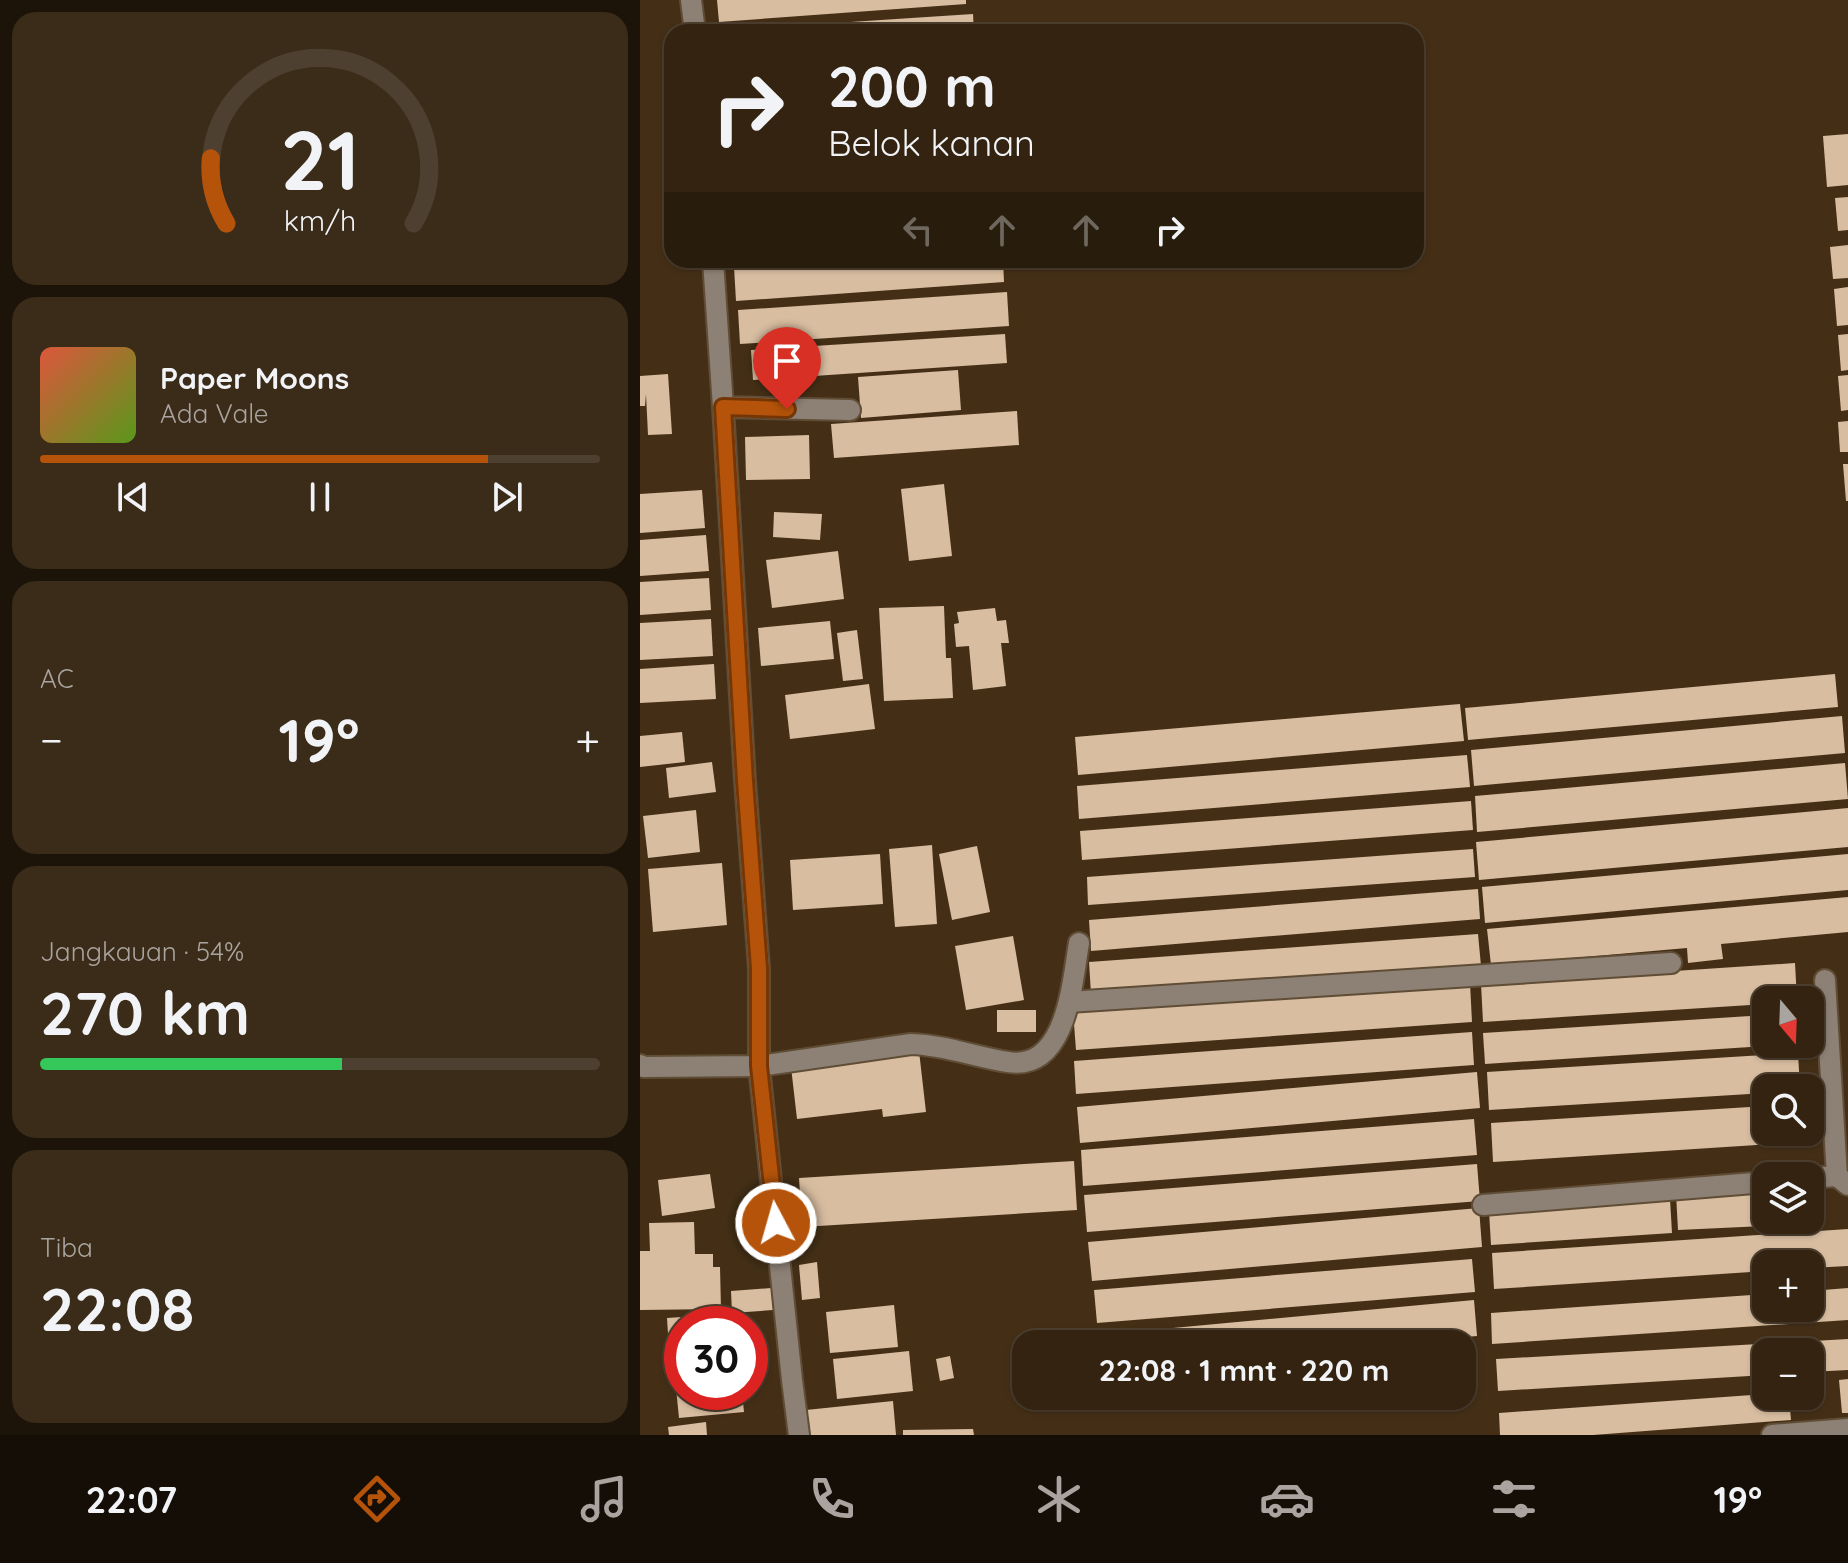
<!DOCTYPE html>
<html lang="id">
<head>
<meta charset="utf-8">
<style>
  :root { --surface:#332310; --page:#3b2b19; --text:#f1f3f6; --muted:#a9a49f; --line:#4e4030; --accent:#b45309 }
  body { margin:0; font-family:Quicksand,sans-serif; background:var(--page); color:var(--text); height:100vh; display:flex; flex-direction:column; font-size:30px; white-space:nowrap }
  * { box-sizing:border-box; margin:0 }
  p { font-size:26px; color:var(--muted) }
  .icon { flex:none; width:44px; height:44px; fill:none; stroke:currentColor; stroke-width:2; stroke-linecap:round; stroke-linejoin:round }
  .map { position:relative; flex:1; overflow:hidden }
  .sheet { display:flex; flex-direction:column; gap:12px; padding:12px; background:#1c1309; width:640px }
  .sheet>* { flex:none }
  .guide { position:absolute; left:24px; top:24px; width:760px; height:244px; border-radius:24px; box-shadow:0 2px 6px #0004,0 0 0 2px var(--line); background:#332310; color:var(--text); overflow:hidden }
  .needle { width:52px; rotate:161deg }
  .buttons { position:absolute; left:1112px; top:986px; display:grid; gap:16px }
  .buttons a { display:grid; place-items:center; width:72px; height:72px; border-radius:16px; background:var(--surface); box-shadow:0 2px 6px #0004,0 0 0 2px var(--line); font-size:40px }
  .speed { position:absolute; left:24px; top:1306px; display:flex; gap:16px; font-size:40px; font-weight:700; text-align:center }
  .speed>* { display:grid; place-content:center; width:104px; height:104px; border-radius:50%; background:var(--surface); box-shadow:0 2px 6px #0004,0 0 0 2px var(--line); line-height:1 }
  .speed .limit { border:12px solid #d22; background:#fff; color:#111 }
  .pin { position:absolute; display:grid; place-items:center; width:68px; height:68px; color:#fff; margin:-82px -34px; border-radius:50% 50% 50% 0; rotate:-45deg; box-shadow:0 0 8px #0007 }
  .pin .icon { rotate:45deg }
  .me { position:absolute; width:88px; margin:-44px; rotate:354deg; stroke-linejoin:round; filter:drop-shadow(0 0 6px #0008) }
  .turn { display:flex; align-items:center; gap:28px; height:168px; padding:0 32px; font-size:36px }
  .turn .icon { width:104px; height:104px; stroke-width:2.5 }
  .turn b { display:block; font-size:56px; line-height:68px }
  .lanes { display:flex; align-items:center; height:76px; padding:0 32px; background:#0003; justify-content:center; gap:40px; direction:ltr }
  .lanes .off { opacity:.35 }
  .big { font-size:60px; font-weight:700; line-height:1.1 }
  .sheet .tile { flex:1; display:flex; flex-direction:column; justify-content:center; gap:12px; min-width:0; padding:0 28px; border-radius:24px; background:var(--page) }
  .sheet .dial { align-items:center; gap:0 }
  .dial svg { height:208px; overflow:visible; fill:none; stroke:var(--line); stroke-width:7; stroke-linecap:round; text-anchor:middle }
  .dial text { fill:var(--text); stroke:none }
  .song { display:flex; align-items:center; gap:24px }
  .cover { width:96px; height:96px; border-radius:12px; background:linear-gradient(135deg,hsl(10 70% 55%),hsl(90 70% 35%)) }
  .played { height:8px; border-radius:4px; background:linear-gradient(90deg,var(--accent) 80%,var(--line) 80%) }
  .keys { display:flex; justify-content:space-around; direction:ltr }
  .heat { display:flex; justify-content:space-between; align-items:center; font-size:44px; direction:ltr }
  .charge { height:12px; border-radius:6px; background:linear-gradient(90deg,#34c759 54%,var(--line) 0) }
  .trip { position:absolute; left:372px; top:1330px; width:464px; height:80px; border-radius:24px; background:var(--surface); box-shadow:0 2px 6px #0004,0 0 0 2px var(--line); font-weight:700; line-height:80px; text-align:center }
  .tab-bar { display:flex; height:128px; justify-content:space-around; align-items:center; background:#140e06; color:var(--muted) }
  .tab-bar .icon { width:56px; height:56px }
  .tab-bar .on { color:var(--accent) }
  .tab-bar b { font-size:36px; color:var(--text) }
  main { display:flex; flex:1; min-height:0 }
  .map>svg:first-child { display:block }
  .building { fill:#d8bda0 }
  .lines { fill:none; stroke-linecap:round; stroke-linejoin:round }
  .minor-casing { stroke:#604d36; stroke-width:24 }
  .minor { stroke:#8d8176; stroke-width:20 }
  .route-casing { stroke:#753606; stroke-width:20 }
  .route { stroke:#b45309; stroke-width:14 }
</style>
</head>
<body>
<main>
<section class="sheet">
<div class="tile dial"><svg viewBox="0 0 100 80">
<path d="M14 69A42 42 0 1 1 86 69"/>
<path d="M14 69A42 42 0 0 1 8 44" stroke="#b45309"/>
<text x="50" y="56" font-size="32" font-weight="700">21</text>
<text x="50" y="72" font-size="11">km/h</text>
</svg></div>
<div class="tile">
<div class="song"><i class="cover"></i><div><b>Paper Moons</b><p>Ada Vale</p></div></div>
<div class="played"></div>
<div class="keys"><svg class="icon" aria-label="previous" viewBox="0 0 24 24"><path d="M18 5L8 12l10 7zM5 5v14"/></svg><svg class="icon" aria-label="pause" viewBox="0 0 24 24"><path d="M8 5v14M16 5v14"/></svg><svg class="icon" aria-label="next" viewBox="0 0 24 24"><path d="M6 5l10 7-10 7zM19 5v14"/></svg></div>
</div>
<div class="tile"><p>AC</p>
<div class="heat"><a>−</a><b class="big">19°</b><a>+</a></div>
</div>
<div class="tile"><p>Jangkauan · 54%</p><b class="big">270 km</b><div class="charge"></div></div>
<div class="tile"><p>Tiba</p><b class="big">22:08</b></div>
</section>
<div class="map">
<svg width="1208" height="1435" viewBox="0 0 1208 1435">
  <rect width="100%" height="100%" fill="#442f16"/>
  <g class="building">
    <path d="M77 0H326V4L79 22Z"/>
    <path d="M333 14 334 32H89V30Z"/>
    <path d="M1208 134V185L1187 187 1183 136Z"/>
    <path d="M1208 197V230L1198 231 1195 198Z"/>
    <path d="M1208 245V278L1193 279 1190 247Z"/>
    <path d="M193 260H363L364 282 96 301 94 267Z"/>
    <path d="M1208 287V325L1197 326 1194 289Z"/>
    <path d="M367 292 369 326 100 344 98 310Z"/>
    <path d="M365 334 367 363 113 380 111 350Z"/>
    <path d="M1208 334V370L1201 371 1198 335Z"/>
    <path d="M318 370 321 410 221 418 218 377Z"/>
    <path d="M28 374 32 434 8 435 6 394 5 406H0V376Z"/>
    <path d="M1208 375V410L1201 411 1198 376Z"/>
    <path d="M377 411 379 445 194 458 191 424Z"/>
    <path d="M1208 421V452H1200L1198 422Z"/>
    <path d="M169 435 170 479 106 480 105 437Z"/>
    <path d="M1203 464H1208V501H1206Z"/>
    <path d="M304 484 312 556 269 561 261 489Z"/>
    <path d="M62 490 65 528 0 533V494Z"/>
    <path d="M134 512 182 514 180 540 133 537Z"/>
    <path d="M66 535 69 571 0 576V540Z"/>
    <path d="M198 551 204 599 132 608 126 560Z"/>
    <path d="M69 578 71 610 0 615V582Z"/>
    <path d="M304 606 306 658H311L313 698 244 701 239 608Z"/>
    <path d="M355 608 357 621 366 620 369 643H361L366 686 333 690 329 646 316 647 314 624 319 623 317 612Z"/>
    <path d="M71 619 73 656 0 660V623Z"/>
    <path d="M190 621 194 659 121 666 118 628Z"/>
    <path d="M217 630 223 679 203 681 197 633Z"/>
    <path d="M74 664 76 699 0 703V669Z"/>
    <path d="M1195 674 1198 707 828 740 825 708Z"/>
    <path d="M229 684 235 729 150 739 145 695Z"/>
    <path d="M820 704 824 741 438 775 435 737Z"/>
    <path d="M1202 716 1205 753 834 786 831 750Z"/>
    <path d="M42 732 45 762 0 767V736Z"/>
    <path d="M827 755 830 787 439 819 437 786Z"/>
    <path d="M72 762 76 792 29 798 26 768Z"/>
    <path d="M1205 763 1208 799 837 832 835 796Z"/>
    <path d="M831 801 833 830 442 860 440 831Z"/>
    <path d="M1208 808V847L839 880 836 842Z"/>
    <path d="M56 810 60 852 8 858 3 816Z"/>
    <path d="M292 845 297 924 255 927 249 849Z"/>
    <path d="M337 846 350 912 312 920 299 854Z"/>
    <path d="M833 849 835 877 448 905 447 877Z"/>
    <path d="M240 854 243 904 153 910 150 860Z"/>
    <path d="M1208 854V890L845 923 842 887Z"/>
    <path d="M82 863 87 925 13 932 8 869Z"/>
    <path d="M838 889 840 919 451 951 449 920Z"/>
    <path d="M1208 897V932L1081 944 1083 959 1048 963 1047 948 851 965 847 929Z"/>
    <path d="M838 934 841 966 451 994 449 962Z"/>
    <path d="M373 936 384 1000 326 1010 315 946Z"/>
    <path d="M1155 963 1157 1000H1126V1004L843 1022 841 984Z"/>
    <path d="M830 983 832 1022 436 1050 433 1011Z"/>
    <rect x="357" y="1010" width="39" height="22"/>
    <path d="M1126 1015V1046L845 1064 843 1033Z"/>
    <path d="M832 1032 834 1065 436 1094 434 1061Z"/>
    <path d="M279 1051 286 1112 243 1117 242 1109 157 1119 151 1067Z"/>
    <path d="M1158 1053 1160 1088H1126V1093L849 1110 847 1072Z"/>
    <path d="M837 1072 840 1108 440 1143 437 1107Z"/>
    <path d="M1126 1106V1132H1165V1142L853 1162 851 1123Z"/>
    <path d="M834 1119 837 1155 443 1186 441 1150Z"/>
    <path d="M434 1161 437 1210 162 1227 159 1178Z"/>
    <path d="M837 1164 840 1201 447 1232 444 1195Z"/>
    <path d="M70 1174 75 1208 22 1216 18 1180Z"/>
    <path d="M1126 1190V1220H1165V1224L1038 1230 1036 1194Z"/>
    <path d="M1030 1199 1032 1233 851 1245 849 1211Z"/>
    <path d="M839 1208 842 1247 452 1281 448 1242Z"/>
    <path d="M54 1222 55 1254H73V1267H80L81 1309 0 1310V1251H10L9 1223Z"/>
    <path d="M1208 1229V1266L1170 1268V1264H1126V1271L854 1289 852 1253Z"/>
    <path d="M832 1259 835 1292 457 1323 454 1290Z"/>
    <path d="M177 1262 180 1298 162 1300 159 1265Z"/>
    <path d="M131 1288 133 1310 92 1313 91 1291Z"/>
    <path d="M1208 1288V1320L852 1344 851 1313 1126 1294V1308H1170V1291Z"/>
    <path d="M834 1300 837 1336 749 1344H458V1335Z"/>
    <path d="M254 1305 258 1347 190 1353 186 1312Z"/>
    <path d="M88 1314 89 1324H42V1365L30 1366 27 1318Z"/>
    <path d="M1208 1339V1370L1170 1372V1352H1126V1375L858 1391 856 1359Z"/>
    <path d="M269 1351 273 1391 197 1399 193 1359Z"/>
    <path d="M310 1356 314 1378 300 1381 296 1359Z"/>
    <path d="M35 1378H42V1392H102L104 1412 39 1418Z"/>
    <path d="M1208 1379V1413H1202L1199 1380Z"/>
    <path d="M1126 1394V1396H1149L1151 1420 953 1435H860L859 1413Z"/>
    <path d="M253 1401 256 1435H168L166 1410Z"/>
    <path d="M66 1422 67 1435H29L28 1427Z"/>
    <path d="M333 1429 334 1435H263V1430Z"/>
  </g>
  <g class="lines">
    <defs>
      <g id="minor">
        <path d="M51 0 55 32"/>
        <path d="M73 260 83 407 105 781 119 968V1066L152 1380 159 1435"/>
        <path d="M83 407 210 410"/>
        <path d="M1185 980 1197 1176 1208 1185"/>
        <path d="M429 1002 1031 963"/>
        <path d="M0 1065 4 1067 119 1066 271 1044C305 1045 335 1057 368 1062 427 1071 432 983 439 943"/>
        <path d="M1170 1178 1197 1176"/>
        <path d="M843 1205 1126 1182"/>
        <path d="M1132 1435 1208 1429"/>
      </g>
    </defs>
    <use href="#minor" class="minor-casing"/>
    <use href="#minor" class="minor"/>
  </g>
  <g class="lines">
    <defs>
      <path id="route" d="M136 1223 119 1066V968L105 781 83 407 147 409"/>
    </defs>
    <use href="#route" class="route-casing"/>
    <use href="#route" class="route"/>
  </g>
</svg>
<div class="buttons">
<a><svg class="needle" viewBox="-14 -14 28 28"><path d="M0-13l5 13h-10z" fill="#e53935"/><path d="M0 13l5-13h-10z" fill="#a9a49f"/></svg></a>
<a><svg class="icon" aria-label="search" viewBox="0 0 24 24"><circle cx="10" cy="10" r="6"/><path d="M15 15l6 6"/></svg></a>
<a><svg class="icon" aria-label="layers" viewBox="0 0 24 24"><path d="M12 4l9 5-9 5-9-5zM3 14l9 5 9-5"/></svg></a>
<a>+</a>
<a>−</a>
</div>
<div class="speed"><div class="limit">30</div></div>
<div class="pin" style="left:147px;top:409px;background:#d93025"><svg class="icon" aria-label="arrive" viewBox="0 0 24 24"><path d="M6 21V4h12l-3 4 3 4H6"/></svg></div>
<svg class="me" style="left:136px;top:1223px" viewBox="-20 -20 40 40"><circle r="17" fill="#b45309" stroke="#fff" stroke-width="3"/><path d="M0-11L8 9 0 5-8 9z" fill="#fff"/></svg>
<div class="trip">22:08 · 1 mnt · 220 m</div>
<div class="guide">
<div class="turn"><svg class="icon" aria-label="right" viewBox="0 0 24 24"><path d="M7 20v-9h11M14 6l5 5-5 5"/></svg><div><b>200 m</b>Belok kanan</div></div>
<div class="lanes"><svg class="icon off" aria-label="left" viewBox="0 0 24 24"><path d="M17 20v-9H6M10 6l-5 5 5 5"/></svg><svg class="icon off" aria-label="ahead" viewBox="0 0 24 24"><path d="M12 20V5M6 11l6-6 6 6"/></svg><svg class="icon off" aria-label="ahead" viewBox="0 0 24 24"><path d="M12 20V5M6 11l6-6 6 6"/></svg><svg class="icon" aria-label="right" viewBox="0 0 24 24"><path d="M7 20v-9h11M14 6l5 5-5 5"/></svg></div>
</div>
</div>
</main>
<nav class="tab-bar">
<b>22:07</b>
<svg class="icon on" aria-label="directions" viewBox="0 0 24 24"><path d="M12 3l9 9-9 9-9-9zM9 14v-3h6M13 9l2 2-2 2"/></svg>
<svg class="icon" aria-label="music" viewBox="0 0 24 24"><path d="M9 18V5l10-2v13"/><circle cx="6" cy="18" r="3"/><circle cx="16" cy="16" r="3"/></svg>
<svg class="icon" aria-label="phone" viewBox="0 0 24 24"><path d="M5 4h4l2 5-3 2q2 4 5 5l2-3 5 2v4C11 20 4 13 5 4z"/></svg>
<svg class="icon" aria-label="climate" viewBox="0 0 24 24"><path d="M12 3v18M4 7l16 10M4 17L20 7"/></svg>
<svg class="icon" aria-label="car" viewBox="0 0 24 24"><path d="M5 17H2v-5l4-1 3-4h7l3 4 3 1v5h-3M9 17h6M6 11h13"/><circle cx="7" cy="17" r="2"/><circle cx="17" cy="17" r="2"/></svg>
<svg class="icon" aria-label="filters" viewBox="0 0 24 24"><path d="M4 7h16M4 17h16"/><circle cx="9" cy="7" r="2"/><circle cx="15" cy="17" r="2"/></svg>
<b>19°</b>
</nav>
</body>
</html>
